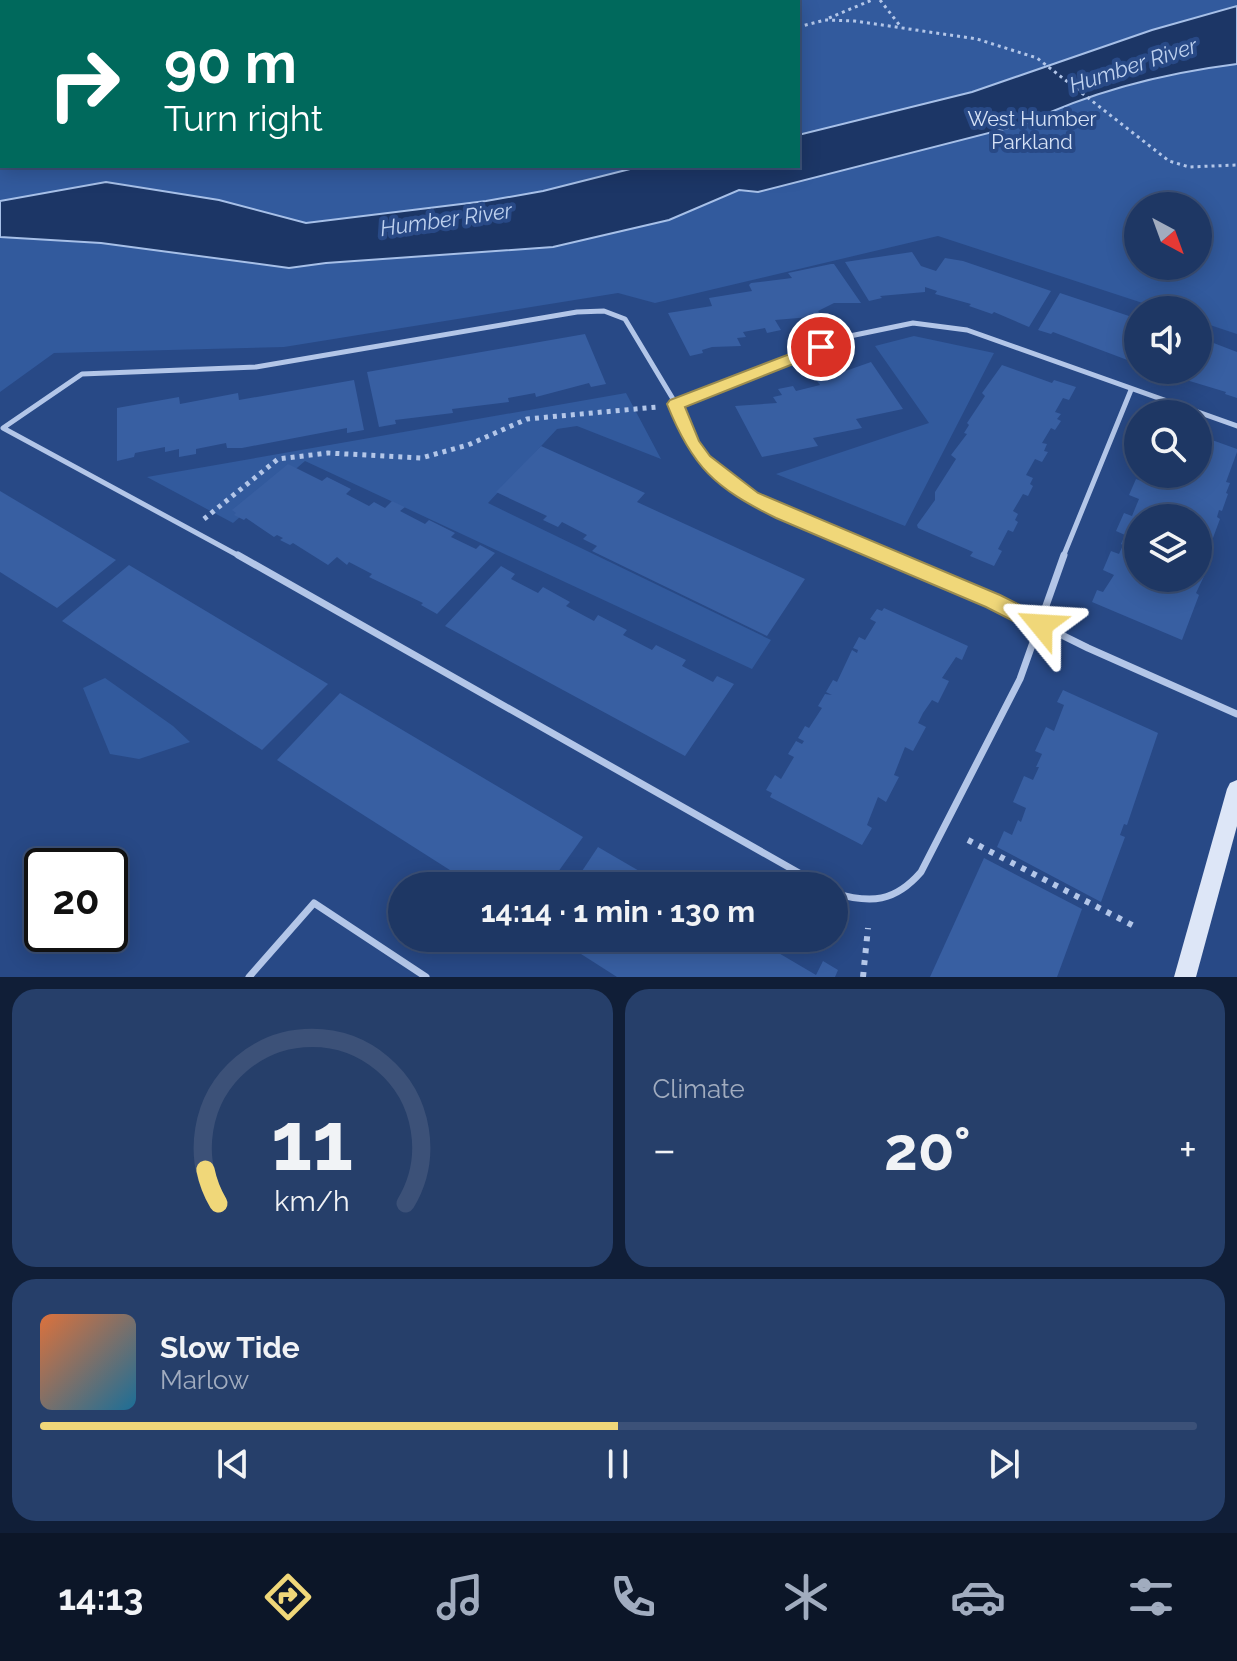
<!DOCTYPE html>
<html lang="en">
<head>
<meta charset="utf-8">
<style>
  :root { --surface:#1e3764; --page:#263f6a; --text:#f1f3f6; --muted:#a1acbf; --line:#3c5178; --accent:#f0d779 }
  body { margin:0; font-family:Raleway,sans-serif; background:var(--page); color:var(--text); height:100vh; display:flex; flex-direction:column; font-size:30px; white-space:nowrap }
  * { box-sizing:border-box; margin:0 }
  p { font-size:26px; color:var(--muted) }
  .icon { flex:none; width:44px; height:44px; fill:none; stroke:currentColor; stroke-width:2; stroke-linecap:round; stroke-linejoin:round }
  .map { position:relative; height:977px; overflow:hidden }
  .sheet { display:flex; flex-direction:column; gap:12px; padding:12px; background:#101e37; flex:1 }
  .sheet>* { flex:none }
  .top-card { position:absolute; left:0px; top:0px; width:800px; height:168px; box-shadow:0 4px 20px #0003,0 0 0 2px var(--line); background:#00695c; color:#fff; overflow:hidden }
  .needle { width:52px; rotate:139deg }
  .fabs { position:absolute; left:1124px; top:192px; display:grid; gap:16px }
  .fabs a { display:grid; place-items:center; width:88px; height:88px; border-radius:50%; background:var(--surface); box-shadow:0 4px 20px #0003,0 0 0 2px var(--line); font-size:40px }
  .speed { position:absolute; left:24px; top:848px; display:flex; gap:16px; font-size:40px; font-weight:700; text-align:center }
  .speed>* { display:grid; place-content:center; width:104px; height:104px; border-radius:50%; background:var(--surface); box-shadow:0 4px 20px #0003,0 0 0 2px var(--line); line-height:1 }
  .speed .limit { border:4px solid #111; border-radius:12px; background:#fff; color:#111 }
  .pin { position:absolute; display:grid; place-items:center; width:68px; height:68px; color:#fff; margin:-34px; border:4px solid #fff; border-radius:50%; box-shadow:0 2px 8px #0007 }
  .me { position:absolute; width:88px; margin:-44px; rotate:297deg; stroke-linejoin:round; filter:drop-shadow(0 0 6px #0008) }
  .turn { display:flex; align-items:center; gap:28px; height:168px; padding:0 32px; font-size:36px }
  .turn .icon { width:104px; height:104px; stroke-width:2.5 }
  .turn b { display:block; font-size:56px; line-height:68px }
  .big { font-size:60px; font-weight:700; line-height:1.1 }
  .sheet .widget { flex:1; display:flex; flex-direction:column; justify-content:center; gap:12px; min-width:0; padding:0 28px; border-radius:24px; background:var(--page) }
  .sheet .dial { align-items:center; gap:0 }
  .dial svg { height:208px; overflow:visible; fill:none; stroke:var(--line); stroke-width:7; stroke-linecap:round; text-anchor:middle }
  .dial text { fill:var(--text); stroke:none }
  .song { display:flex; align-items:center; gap:24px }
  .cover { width:96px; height:96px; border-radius:12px; background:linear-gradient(135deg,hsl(20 70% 55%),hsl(200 70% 35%)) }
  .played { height:8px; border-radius:4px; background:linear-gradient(90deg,var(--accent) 50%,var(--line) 50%) }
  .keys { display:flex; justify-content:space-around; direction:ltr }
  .heat { display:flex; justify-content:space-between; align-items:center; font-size:44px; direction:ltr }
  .sheet .tiles { flex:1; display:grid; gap:12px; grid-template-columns:1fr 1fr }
  .widget:last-child { grid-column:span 2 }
  .trip { position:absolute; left:388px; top:872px; width:460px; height:80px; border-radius:40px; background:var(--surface); box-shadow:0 4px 20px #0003,0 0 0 2px var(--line); font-weight:700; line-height:80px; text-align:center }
  .tabs { display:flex; height:128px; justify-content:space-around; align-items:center; background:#0c1628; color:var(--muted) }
  .tabs .icon { width:56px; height:56px }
  .tabs .selected { color:var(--accent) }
  .tabs b { font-size:36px; color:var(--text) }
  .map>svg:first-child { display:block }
  .green { fill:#325a9d; fill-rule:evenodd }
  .water { fill:#1c3666; stroke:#a7c0e8; stroke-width:2 }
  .building { fill:#385fa2; fill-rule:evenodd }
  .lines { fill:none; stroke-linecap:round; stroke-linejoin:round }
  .path-far2 { stroke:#b3c6e8; stroke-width:3; stroke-dasharray:3 4; stroke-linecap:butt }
  .path-far1 { stroke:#b3c6e8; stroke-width:5; stroke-dasharray:4 5; stroke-linecap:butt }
  .path { stroke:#b3c6e8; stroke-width:6; stroke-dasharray:5 7; stroke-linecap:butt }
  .service-far1 { stroke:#b3c6e8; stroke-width:5 }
  .service { stroke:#b3c6e8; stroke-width:7 }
  .secondary { fill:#dde6f7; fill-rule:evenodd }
  .route { fill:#f0d779; stroke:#9c8c4f; stroke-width:2 }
  .labels { text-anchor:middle; stroke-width:8; stroke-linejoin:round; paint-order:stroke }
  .far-park-label { font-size:20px; fill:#d6e2f6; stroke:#284986 }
  .far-water-label { font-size:22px; font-style:italic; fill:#bed1ef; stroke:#284986 }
</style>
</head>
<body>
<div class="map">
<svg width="1237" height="977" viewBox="0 0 1237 977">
  <rect width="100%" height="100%" fill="#284986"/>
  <g class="green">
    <path d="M0 0H1237V334L1198 321V310H1164L938 236 655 303 618 293 284 347 54 353 0 392ZM2 2H798V166H2ZM1138 206H1198V266H1138Z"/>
    <path d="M914 336 994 353 905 526 776 474 929 423 875 346Z"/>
    <path d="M626 393 661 459 577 426 557 429 488 503 771 640 752 669 305 461 233 523 147 477Z"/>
    <path d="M105 678 173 726 190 742 139 759 110 754 83 688Z"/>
  </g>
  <path class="water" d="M1237 6V64C1165 73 1090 92 1024 124L758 192 739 190 669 220 553 247 326 263 289 268 101 243 0 237V201L106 182 219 200 306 223 486 201 543 191 642 166H798V135L972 92 1152 30Z"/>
  <g class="building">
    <path d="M912 252 921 266 936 271 945 258 963 261 1051 291 1029 327 994 312 992 314 969 306 971 304 935 294 937 291 925 287V292L880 296 882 298 869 301 845 262Z"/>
    <path d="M831 264H834L861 303H834L818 311 822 316 775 320 781 330 767 333 765 328 743 332 746 337 737 338 741 346 712 347 702 350 703 353 690 356 668 313 712 306 709 298 752 291 749 285 751 283 792 278 788 273Z"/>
    <path d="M1060 293 1138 319V364L1053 332 1051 334 1038 330Z"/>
    <path d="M585 334 606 384 591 387 589 383 536 397 535 393 508 398 509 402 452 409 453 413 395 420 396 424 379 427 367 372Z"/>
    <path d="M1198 337 1237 352V398L1225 394 1226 392 1173 376 1175 372 1169 370H1198Z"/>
    <path d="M871 362 903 409 856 419 862 428 813 438 818 446 762 457 735 406 777 403 773 397 782 395 778 389 793 386 796 391 820 385 817 381 825 380 820 371 833 369 837 374Z"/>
    <path d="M1002 365 1052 383 1054 380 1076 387 1069 400 1063 398 1055 412 1061 414 1057 419 1061 421 1055 430 1051 428 1042 443 1047 444 1044 451 1048 452 1042 462 1035 459 1026 475 1033 478 1030 484 1033 486 1028 496 1023 494 1013 511 1018 514 1015 520 1018 522 1013 532 1008 530 998 549 1002 551 994 566 970 556 973 552 918 528 917 525 935 500V492L956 459 951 455 967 434 964 433 969 425 967 423 985 396 982 393Z"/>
    <path d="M354 380 364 430 347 433V428L242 448H227L226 443 196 449V454L179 457V449L165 452V447L135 453 134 457 117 461V408L179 397 180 404 238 393 239 400Z"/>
    <path d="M1198 435 1237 449V452L1226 482 1230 483 1226 493 1228 494 1222 511 1219 510 1217 517 1220 519 1207 554 1211 555 1208 568 1196 593 1199 595 1182 640 1092 602 1097 590 1103 592 1114 575 1103 570 1111 551 1119 554 1123 545 1121 544 1125 535 1116 531 1124 513 1132 516 1139 499 1129 495 1136 479 1144 482 1147 474H1198ZM1138 518H1198V578H1138Z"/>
    <path d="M541 446 645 493 637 502 805 579 767 636 592 551 597 546 583 539 587 535 562 522 558 527 543 520 547 516 496 492Z"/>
    <path d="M288 464 322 481 327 477 351 489 346 494 369 506 374 502 385 508 392 501 405 507 400 511 425 524 429 520 455 533 451 537 476 549 480 545 495 553 437 614 421 605 423 603 369 577 372 574 349 562 347 565 337 557 328 565 293 543 290 545 280 540 283 538 277 535 274 537 246 518 244 520 234 515 236 513 232 510Z"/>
    <path d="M0 491 116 560 57 608 0 572Z"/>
    <path d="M129 565 328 684 262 750 62 621Z"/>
    <path d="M501 566 515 574 511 579 538 593 543 587 570 602 566 606 594 621 598 615 627 630 623 635 652 650 656 645 686 660 682 666 713 682 717 676 734 684 685 756 445 626Z"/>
    <path d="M884 608 968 646 962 660 956 657 942 678 949 681 938 703 932 700 923 713 918 723 926 727 913 751 905 747 894 775 899 777 886 802 878 797 867 825 872 828 862 845 770 797 772 793 766 790 775 775 781 779 794 757 788 754 796 741 802 744 804 741 798 738 805 726 809 728 822 708 818 706 825 694 832 695 826 692 833 680 837 682 852 650 857 653 858 650 853 648 859 637 865 640 876 622 870 619 877 609 882 611Z"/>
    <path d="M1063 690 1158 733 1127 825 1124 824 1120 835 1125 837 1101 902 997 847 1004 831 1012 835 1018 820 1021 822 1026 808 1013 802 1024 776 1033 780 1039 767H1036L1042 754 1035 751 1046 727 1054 731 1064 705 1057 702Z"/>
    <path d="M340 693 583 837 548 886H475L277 760Z"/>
    <path d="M598 847 665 886H572Z"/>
    <path d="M984 858 1082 909 1057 977H930Z"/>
    <path d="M556 938H753L816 975 823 961 838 970 835 977H617Z"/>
  </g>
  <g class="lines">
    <g class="path-far2">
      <path d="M880 0 901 27"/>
      <path d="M829 18 872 0"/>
      <path d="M798 27 825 20 855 21 977 39 1037 58 1169 161 1189 167 1237 165"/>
    </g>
    <path class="path-far1" d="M204 519 278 459 328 453 421 458 468 445 527 419 657 407"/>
    <g class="path">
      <path d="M968 840 1134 926"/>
      <path d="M863 977 868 928"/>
    </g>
    <g class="service-far1">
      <path d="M676 404 850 336 913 323 967 330 1237 426"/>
      <path d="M241 557 3 428 82 374 256 367 577 312 604 311 625 319 676 404 691 442 704 461 751 498 884 557"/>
      <path d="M1063 557 1131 390"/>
    </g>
    <g class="service">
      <path d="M238 555 822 886"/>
      <path d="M879 555 993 601 1088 648 1237 714"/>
      <path d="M834 893C871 904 895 902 921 872L1020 679 1064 555"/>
      <path d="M249 977 314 903 426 977"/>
    </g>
    <path class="secondary" d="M1237 780V826L1196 977H1174L1227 789 1230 783Z"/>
  </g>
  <path class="route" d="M821 342 826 344V351L685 407 699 441 710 456 758 493 1000 595 1048 619 1051 625 1048 631H1033L986 607 776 518C715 488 692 467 667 404L670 400Z"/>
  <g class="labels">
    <g class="far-park-label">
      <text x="1032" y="126">West Humber<tspan x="1032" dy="23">Parkland</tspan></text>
    </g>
    <g class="far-water-label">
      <text transform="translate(1133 65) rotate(-18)" y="8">Humber River</text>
      <text transform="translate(446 219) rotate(-8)" y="8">Humber River</text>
    </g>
  </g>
</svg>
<div class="fabs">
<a><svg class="needle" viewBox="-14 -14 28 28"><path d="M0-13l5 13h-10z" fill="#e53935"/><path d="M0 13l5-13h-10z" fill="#a1acbf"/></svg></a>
<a><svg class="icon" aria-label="sound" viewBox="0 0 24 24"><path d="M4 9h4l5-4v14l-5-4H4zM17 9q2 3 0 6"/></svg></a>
<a><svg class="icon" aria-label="search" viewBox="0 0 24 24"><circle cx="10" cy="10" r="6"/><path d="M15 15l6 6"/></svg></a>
<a><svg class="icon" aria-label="layers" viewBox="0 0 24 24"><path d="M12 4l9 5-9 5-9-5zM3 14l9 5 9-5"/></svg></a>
</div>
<div class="speed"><div class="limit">20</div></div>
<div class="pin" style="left:821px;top:347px;background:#d93025"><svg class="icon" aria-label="arrive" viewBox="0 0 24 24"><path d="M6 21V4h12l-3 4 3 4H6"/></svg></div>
<svg class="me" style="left:1041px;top:625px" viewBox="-20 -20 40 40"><path d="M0-17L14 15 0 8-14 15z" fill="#f0d779" stroke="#fff" stroke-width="4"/></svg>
<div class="trip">14:14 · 1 min · 130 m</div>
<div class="top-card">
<div class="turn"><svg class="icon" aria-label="right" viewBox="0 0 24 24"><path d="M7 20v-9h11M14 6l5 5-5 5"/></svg><div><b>90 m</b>Turn right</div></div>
</div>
</div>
<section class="sheet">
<div class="tiles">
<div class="widget dial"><svg viewBox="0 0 100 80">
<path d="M14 69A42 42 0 1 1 86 69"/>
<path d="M14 69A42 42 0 0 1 9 56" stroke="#f0d779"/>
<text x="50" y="56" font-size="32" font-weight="700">11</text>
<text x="50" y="72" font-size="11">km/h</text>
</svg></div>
<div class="widget"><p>Climate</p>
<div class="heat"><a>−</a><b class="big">20°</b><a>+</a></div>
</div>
<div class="widget">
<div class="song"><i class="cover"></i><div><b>Slow Tide</b><p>Marlow</p></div></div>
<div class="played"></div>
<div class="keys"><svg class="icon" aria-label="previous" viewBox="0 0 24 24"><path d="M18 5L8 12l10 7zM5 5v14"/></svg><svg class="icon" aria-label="pause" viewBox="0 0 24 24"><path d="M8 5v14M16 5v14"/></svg><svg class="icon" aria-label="next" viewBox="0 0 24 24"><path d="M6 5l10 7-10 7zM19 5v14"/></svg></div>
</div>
</div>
</section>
<nav class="tabs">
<b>14:13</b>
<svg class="icon selected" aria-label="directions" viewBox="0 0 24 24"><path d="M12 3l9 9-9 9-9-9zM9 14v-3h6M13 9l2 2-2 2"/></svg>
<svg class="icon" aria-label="music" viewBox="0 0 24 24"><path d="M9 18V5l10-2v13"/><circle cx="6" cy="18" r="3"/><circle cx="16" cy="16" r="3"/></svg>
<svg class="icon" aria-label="phone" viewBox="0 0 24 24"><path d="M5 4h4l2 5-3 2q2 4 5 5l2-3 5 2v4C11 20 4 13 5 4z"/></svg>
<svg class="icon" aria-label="climate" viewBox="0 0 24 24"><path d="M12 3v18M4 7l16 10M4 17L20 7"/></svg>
<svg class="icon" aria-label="car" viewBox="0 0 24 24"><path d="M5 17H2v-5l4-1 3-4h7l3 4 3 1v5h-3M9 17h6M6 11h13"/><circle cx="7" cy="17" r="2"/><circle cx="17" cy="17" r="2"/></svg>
<svg class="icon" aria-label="filters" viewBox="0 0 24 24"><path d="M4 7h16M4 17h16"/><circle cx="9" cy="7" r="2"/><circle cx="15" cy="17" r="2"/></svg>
</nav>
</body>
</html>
